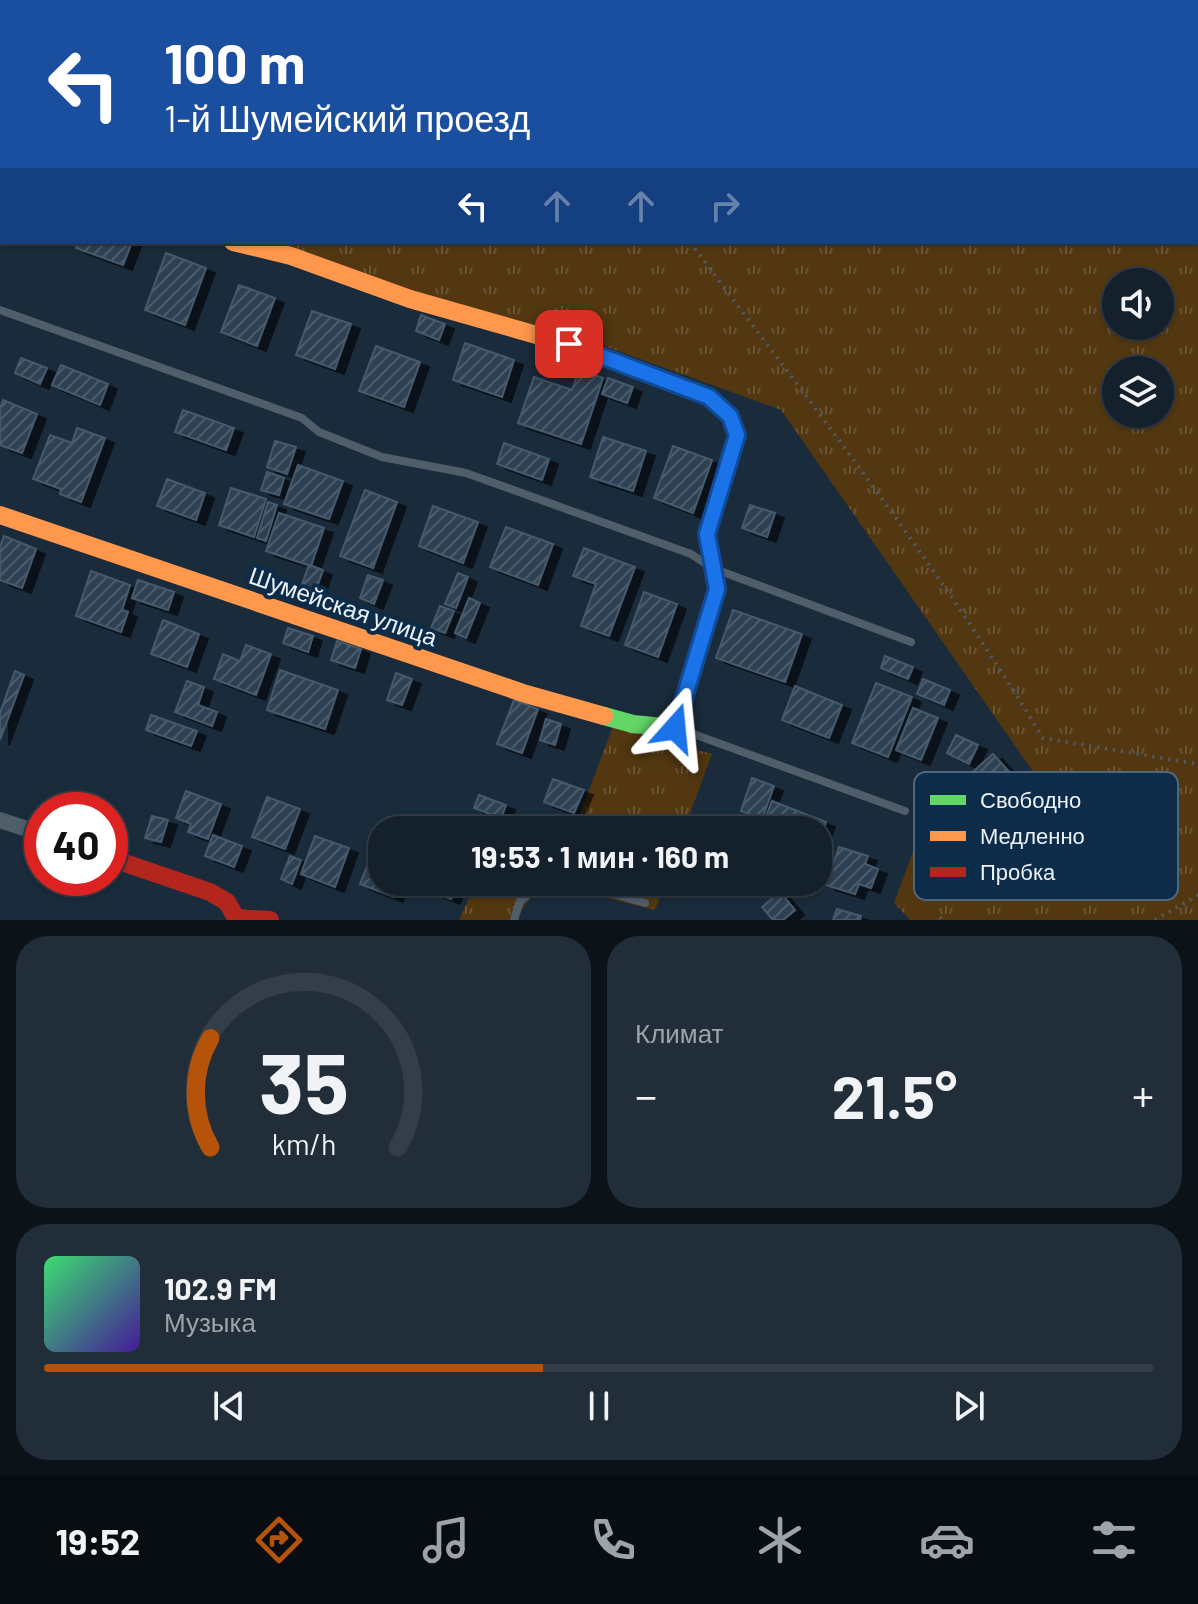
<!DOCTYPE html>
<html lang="ru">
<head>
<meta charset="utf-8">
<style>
  :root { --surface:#14202c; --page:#212d38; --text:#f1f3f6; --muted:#9da3a9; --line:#333e48; --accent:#b45309 }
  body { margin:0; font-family:Barlow,sans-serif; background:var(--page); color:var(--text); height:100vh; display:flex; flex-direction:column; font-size:30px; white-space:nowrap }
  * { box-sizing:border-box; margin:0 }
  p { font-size:26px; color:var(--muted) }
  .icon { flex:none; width:44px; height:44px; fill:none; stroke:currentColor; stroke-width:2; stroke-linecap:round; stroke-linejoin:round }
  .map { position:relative; height:920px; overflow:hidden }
  .sheet { display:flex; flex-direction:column; gap:16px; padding:16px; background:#0b1218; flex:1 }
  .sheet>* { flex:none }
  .banner { position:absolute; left:0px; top:0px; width:1198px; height:244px; box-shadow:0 2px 6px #0004,0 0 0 2px var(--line); background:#1a4fa0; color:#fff; overflow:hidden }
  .buttons { position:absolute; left:1102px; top:268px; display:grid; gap:16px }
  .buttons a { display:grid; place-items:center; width:72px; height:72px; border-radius:50%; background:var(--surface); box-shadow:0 2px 6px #0004,0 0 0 2px var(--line); font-size:40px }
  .speed { position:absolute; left:24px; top:792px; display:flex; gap:16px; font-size:40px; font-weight:700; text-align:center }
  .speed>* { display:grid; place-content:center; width:104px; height:104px; border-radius:50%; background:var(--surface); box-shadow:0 2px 6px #0004,0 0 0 2px var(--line); line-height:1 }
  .speed .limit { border:12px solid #d22; background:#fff; color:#111 }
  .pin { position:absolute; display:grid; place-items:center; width:68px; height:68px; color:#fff; margin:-34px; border-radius:16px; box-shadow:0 4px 12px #0006 }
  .me { position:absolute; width:88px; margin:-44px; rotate:18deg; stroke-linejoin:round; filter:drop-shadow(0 0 6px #0008) }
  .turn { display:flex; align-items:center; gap:28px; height:168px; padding:0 32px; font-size:36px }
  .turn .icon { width:104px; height:104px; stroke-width:2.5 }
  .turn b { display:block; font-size:56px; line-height:68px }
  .lanes { display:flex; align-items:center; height:76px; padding:0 32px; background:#0003; justify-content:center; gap:40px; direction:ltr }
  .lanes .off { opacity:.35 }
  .big { font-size:60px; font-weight:700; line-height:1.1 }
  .sheet .widget { flex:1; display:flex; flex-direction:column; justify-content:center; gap:12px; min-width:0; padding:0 28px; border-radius:32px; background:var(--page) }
  .sheet .dial { align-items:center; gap:0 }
  .dial svg { height:208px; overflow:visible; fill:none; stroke:var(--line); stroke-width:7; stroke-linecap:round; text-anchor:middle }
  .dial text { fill:var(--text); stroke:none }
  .song { display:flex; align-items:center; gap:24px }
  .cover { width:96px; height:96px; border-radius:12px; background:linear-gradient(135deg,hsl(140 70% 55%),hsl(260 70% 35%)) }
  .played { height:8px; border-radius:4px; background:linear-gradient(90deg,var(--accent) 45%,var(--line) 45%) }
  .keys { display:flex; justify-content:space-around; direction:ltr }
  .heat { display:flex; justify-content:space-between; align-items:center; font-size:44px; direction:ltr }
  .sheet .tiles { flex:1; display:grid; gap:16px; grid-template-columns:1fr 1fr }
  .widget:last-child { grid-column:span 2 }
  .trip { position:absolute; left:368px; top:816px; width:464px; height:80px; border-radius:32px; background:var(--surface); box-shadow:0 2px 6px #0004,0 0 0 2px var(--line); font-weight:700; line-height:80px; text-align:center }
  .menu { display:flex; height:128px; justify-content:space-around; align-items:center; background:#080d12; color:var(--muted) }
  .menu .icon { width:56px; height:56px }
  .menu .active { color:var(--accent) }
  .menu b { font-size:36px; color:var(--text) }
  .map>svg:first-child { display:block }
  .grass { fill:url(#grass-tufts); fill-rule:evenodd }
  .building { fill:url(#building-hatch); stroke:#475a6c; stroke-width:2; filter:url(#shadow) }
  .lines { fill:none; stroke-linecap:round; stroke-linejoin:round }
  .path { stroke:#505b67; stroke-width:4; stroke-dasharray:2 6; stroke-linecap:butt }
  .lane { stroke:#505e6a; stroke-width:8 }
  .street { stroke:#505e6a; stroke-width:16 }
  .fast { stroke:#63d668; stroke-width:18 }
  .slow { stroke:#ff974d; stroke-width:18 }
  .jam { stroke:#b3261e; stroke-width:18 }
  .route-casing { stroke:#114b97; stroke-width:20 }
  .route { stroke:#1a73e8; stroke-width:14 }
  .labels { text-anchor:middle; stroke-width:8; stroke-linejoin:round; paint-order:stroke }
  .street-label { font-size:24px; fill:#ecf2f8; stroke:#0c2c49 }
  .key { fill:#0c2c49; stroke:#4f677e; stroke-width:2 }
  .key-label { font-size:22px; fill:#ecf2f8 }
</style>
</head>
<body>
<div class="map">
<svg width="1198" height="920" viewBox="0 0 1198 920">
  <defs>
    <pattern id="grass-tufts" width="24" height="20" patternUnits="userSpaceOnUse" patternTransform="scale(2)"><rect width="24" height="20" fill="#523711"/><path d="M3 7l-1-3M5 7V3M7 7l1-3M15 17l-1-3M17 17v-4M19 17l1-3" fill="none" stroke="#6b5434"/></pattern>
    <pattern id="building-hatch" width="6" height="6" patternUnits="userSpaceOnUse" patternTransform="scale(2)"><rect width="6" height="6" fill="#2d4152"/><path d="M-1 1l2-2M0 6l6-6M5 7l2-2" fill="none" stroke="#4c5d6c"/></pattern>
    <filter id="shadow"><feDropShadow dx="9" dy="5" stdDeviation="0" flood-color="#0009"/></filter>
  </defs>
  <rect width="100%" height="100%" fill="#1a2b3b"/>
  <g class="grass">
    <path d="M0 0H1198V920H910L894 903 923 825 931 815 984 874 1050 796 781 410 571 334 410 293 259 242H1196V2H2V38ZM1116 282H1160V326H1116ZM1116 370H1160V414H1116Z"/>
    <path d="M613 726 712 754 684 830H574Z"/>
    <path d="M476 882H666L655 910 555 885C537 891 523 901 518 920H459Z"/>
  </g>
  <g class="building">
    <path d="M78 242H132L123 265 76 248Z"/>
    <path d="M166 253 206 268 185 325 145 310Z"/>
    <path d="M239 285 275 298 257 346 221 332Z"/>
    <path d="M312 311 351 324 335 369 296 355Z"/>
    <path d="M421 315 445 324 439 340 416 331Z"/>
    <path d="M465 343 514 360 502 397 453 380Z"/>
    <path d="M376 346 420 362 404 407 359 391Z"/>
    <path d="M21 358 47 368 40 384 15 373Z"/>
    <path d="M61 365 108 384 100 405 52 385Z"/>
    <path d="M579 370 603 378 581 444 518 423 534 377 572 390Z"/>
    <path d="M608 378 633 387 627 403 602 394Z"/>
    <path d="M3 400 37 414 22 453 0 445V409Z"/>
    <path d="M183 410 234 428 226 450 175 432Z"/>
    <path d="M77 428 105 438 81 502 60 494 61 489 33 479 50 435 72 443Z"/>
    <path d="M603 437 646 451 633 491 590 477Z"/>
    <path d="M275 441 296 447 287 474 267 467Z"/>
    <path d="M504 443 549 459 542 480 497 464Z"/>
    <path d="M673 446 712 460 693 513 654 498Z"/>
    <path d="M298 465 343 481 329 519 284 504Z"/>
    <path d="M267 472 284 478 279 495 261 490Z"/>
    <path d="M167 479 205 493 196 520 157 506Z"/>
    <path d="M231 488 266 499 254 537 219 525Z"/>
    <path d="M365 490 397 502 373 568 340 556Z"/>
    <path d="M268 502 277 505 266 541 257 538Z"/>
    <path d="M750 505 775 513 767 537 742 528Z"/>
    <path d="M433 506 478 522 463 563 419 546Z"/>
    <path d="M279 513 324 528 311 566 266 551Z"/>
    <path d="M506 527 553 544 538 585 490 567Z"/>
    <path d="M4 536 36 549 22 588 0 580V547Z"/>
    <path d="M584 548 635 567 609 636 581 626 596 584 573 576Z"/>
    <path d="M309 565 323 570 314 595 300 590Z"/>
    <path d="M91 571 130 585 122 610 128 612 121 632 76 616Z"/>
    <path d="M458 573 468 577 456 608 445 604Z"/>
    <path d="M368 575 383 580 374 604 360 598Z"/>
    <path d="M138 580 174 592 168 610 132 598Z"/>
    <path d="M644 592 677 604 658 657 625 645Z"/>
    <path d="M469 598 480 603 466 638 455 633Z"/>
    <path d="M440 606 454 611 445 633 431 628Z"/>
    <path d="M733 610 802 634 785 682 716 658Z"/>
    <path d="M163 620 199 634 187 667 151 654Z"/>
    <path d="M288 628 313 636 308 652 283 643Z"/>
    <path d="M337 641 361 649 355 668 331 660Z"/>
    <path d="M246 645 271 654 256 695 214 679 223 654 240 661Z"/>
    <path d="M885 656 913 667 908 679 881 668Z"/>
    <path d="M280 670 338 690 325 729 267 710Z"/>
    <path d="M15 671 24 675 0 740V713Z"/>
    <path d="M396 673 412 679 402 705 387 700Z"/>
    <path d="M923 679 950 690 944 705 917 694Z"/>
    <path d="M187 681 204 687 198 705 217 712 212 726 175 712Z"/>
    <path d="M876 683 912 697 888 757 852 743Z"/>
    <path d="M795 686 842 705 829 738 782 720Z"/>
    <path d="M514 700 538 709 522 753 497 744Z"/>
    <path d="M913 708 938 718 921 760 896 750Z"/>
    <path d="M151 715 197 731 191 746 146 730Z"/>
    <path d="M546 719 561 724 555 745 540 740Z"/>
    <path d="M956 735 978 745 969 764 947 753Z"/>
    <path d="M993 754 1022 786 986 817 958 785Z"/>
    <path d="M752 778 774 786 762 819 741 811Z"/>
    <path d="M553 779 584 790 574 813 544 802Z"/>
    <path d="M186 791 221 804 208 839 188 832 191 824 176 818Z"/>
    <path d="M479 795 506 805 501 818 474 808Z"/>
    <path d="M267 797 300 809 285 849 252 837Z"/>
    <path d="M772 801 826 822 818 843V830H761Z"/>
    <path d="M152 816 168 820 161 842 145 838Z"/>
    <path d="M213 835 242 846 234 867 205 856Z"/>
    <path d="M315 836 349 848 335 887 301 874Z"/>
    <path d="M839 847 868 856 865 864 878 869 871 888 859 884 855 894 826 885Z"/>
    <path d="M290 856 301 860 292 884 281 879Z"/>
    <path d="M368 864 382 869V882H399L394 897 360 884Z"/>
    <path d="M419 882H457L451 899 417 886Z"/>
    <path d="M780 892 795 910 783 920H773L762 907Z"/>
    <path d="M837 909 861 916 860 920H833Z"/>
  </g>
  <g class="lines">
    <g class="path">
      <path d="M491 0 492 2"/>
      <path d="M690 242C812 405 937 564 1043 738L1198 764"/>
      <path d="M940 917 942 920"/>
      <path d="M1155 920 1198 895"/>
    </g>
    <g class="lane">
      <path d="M0 310 302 418 319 432 382 457 466 473 691 554 712 568 911 642"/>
      <path d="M677 728 905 811"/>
      <path d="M573 882 645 903"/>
      <path d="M514 920 520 901 544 882"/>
    </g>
    <g class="street">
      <path d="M0 154 2 155"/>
      <path d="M0 820 42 834"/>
    </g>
    <path class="fast" d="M540 336 569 344 709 397 730 416 737 435 707 534 717 589 675 728 633 724 604 716"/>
    <g class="slow">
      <path d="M233 242 291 256 410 299 540 336"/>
      <path d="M0 515 526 694 604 716"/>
    </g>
    <path class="jam" d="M110 858 210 892 227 902 236 918 270 920"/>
  </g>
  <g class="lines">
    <defs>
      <path id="route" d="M569 344 709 397 730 416 737 435 707 534 717 589 675 728"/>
    </defs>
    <use href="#route" class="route-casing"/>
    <use href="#route" class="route"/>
  </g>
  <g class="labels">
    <g class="street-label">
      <text transform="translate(343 607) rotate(19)" y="8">Шумейская улица</text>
    </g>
  </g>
  <rect x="914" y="772" width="264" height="128" rx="12" class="key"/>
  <rect x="930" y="795" width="36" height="10" fill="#63d668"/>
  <rect x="930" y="831" width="36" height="10" fill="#ff974d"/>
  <rect x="930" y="867" width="36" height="10" fill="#b3261e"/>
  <g class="key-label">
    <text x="980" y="808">Свободно</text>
    <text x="980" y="844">Медленно</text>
    <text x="980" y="880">Пробка</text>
  </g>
</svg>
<div class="buttons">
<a><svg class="icon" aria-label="sound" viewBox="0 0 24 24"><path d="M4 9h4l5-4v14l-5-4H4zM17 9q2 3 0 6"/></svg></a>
<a><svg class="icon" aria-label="layers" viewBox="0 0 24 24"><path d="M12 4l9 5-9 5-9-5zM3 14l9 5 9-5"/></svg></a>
</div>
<div class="speed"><div class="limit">40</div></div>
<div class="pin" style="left:569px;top:344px;background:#d93025"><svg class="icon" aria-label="arrive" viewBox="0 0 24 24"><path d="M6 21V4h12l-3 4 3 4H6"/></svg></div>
<svg class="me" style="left:675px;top:728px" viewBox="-20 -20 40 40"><path d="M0-17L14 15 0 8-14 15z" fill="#1a73e8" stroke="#fff" stroke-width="4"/></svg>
<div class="trip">19:53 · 1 мин · 160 m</div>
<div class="banner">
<div class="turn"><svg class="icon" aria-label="left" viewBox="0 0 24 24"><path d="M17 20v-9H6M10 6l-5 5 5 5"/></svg><div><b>100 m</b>1-й Шумейский проезд</div></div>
<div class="lanes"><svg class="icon" aria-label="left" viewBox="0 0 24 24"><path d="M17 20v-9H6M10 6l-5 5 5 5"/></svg><svg class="icon off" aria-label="ahead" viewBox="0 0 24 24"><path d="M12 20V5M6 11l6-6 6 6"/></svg><svg class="icon off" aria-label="ahead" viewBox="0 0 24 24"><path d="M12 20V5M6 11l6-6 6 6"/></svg><svg class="icon off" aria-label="right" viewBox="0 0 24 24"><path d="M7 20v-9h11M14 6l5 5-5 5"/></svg></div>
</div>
</div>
<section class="sheet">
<div class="tiles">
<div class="widget dial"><svg viewBox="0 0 100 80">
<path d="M14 69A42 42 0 1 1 86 69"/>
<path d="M14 69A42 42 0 0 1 14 27" stroke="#b45309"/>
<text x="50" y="56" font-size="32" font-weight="700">35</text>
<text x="50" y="72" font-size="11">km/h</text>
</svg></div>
<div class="widget"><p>Климат</p>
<div class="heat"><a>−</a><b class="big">21.5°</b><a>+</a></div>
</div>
<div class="widget">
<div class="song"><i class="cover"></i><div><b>102.9 FM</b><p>Музыка</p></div></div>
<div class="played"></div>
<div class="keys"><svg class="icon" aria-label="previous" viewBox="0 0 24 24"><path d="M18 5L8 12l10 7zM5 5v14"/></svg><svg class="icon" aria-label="pause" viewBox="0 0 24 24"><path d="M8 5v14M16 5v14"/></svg><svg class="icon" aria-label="next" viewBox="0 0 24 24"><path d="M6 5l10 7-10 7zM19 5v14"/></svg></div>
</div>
</div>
</section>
<nav class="menu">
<b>19:52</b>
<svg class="icon active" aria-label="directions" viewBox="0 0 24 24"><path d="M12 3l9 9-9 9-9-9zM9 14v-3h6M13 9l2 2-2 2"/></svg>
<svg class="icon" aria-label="music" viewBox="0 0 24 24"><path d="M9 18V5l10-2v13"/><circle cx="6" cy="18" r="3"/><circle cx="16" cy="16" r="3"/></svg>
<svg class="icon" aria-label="phone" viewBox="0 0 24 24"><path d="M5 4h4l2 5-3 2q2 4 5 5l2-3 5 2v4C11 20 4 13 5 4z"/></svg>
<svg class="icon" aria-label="climate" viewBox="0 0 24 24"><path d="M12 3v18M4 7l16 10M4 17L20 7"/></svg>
<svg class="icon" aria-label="car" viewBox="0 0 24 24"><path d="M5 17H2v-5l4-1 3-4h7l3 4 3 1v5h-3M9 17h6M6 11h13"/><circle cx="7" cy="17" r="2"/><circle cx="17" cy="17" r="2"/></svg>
<svg class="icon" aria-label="filters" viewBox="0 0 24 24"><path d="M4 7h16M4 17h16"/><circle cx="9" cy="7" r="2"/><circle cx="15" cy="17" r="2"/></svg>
</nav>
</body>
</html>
